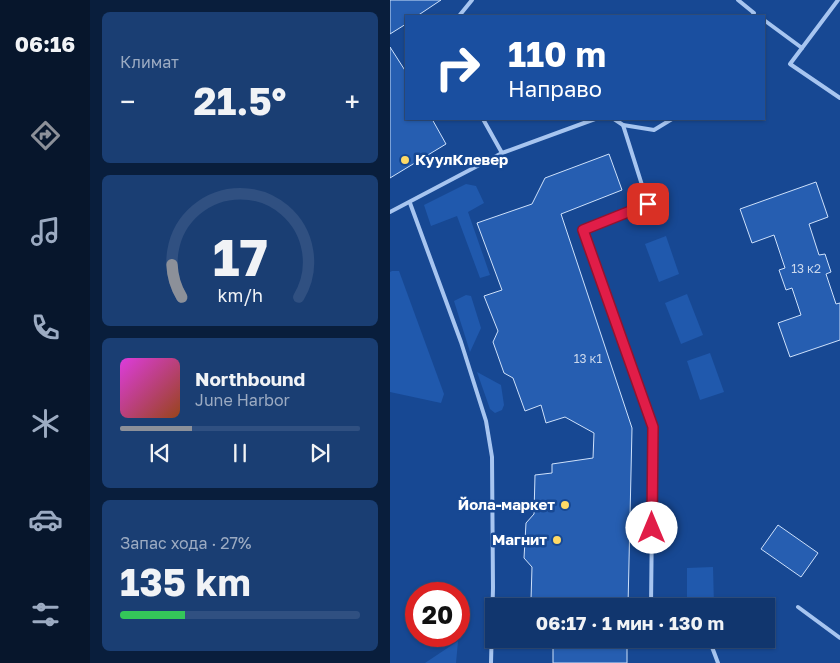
<!DOCTYPE html>
<html lang="ru">
<head>
<meta charset="utf-8">
<style>
  :root { --surface:#11366e; --page:#1a3e73; --text:#f1f3f6; --muted:#9cabc2; --line:#305081; --accent:#8c9099 }
  body { margin:0; font-family:"Golos Text",sans-serif; background:var(--page); color:var(--text); height:100vh; display:flex; flex-direction:column; font-size:19px; white-space:nowrap }
  * { box-sizing:border-box; margin:0 }
  p { font-size:16px; color:var(--muted) }
  .icon { flex:none; width:28px; height:28px; fill:none; stroke:currentColor; stroke-width:2; stroke-linecap:round; stroke-linejoin:round }
  .map { position:relative; flex:1; overflow:hidden }
  .drawer { display:flex; flex-direction:column; gap:12px; padding:12px; background:#091e3c; width:300px }
  .drawer>* { flex:none }
  .top-card { position:absolute; left:15px; top:15px; width:360px; height:105px; border-radius:0px; box-shadow:0 1px 4px #0004,0 0 0 1px var(--line); background:#1a4fa0; color:#fff; overflow:hidden }
  .speed { position:absolute; left:15px; top:582px; display:flex; gap:10px; font-size:25px; font-weight:700; text-align:center }
  .speed>* { display:grid; place-content:center; width:65px; height:65px; border-radius:50%; background:var(--surface); box-shadow:0 1px 4px #0004,0 0 0 1px var(--line); line-height:1 }
  .speed .limit { border:8px solid #d22; background:#fff; color:#111 }
  .pin { position:absolute; display:grid; place-items:center; width:42px; height:42px; color:#fff; margin:-21px; border-radius:10px; box-shadow:0 2px 8px #0006 }
  .me { position:absolute; width:55px; margin:-28px; rotate:0deg; stroke-linejoin:round; filter:drop-shadow(0 0 4px #0008) }
  .turn { display:flex; align-items:center; gap:18px; height:105px; padding:0 20px; font-size:22px }
  .turn .icon { width:65px; height:65px; stroke-width:2.5 }
  .turn b { display:block; font-size:35px; line-height:42px }
  .big { font-size:38px; font-weight:700; line-height:1.1 }
  .drawer .widget { flex:1; display:flex; flex-direction:column; justify-content:center; gap:8px; min-width:0; padding:0 18px; border-radius:8px; background:var(--page) }
  .drawer .dial { align-items:center; gap:0 }
  .dial svg { height:130px; overflow:visible; fill:none; stroke:var(--line); stroke-width:7; stroke-linecap:round; text-anchor:middle }
  .dial text { fill:var(--text); stroke:none }
  .song { display:flex; align-items:center; gap:15px }
  .cover { width:60px; height:60px; border-radius:8px; background:linear-gradient(135deg,hsl(300 70% 55%),hsl(20 70% 35%)) }
  .played { height:5px; border-radius:2px; background:linear-gradient(90deg,var(--accent) 30%,var(--line) 30%) }
  .keys { display:flex; justify-content:space-around; direction:ltr }
  .heat { display:flex; justify-content:space-between; align-items:center; font-size:28px; direction:ltr }
  .charge { height:8px; border-radius:4px; background:linear-gradient(90deg,#34c759 27%,var(--line) 0) }
  .trip { position:absolute; left:95px; top:598px; width:290px; height:50px; border-radius:0px; background:var(--surface); box-shadow:0 1px 4px #0004,0 0 0 1px var(--line); font-weight:700; line-height:50px; text-align:center }
  main { display:flex; flex:1; min-height:0 }
  .tabs { display:flex; flex-direction:column; width:90px; justify-content:space-around; align-items:center; background:#07162c; color:var(--muted) }
  .tabs .icon { width:35px; height:35px }
  .tabs .active { color:var(--accent) }
  .tabs b { font-size:22px; color:var(--text) }
  .map>svg:first-child { display:block }
  .green { fill:#2059ad }
  .building { fill:#265eb1; stroke:#cee1fb }
  .lines { fill:none; stroke-linecap:round; stroke-linejoin:round }
  .lane { stroke:#a7c5f0; stroke-width:4 }
  .route-casing { stroke:#92132f; stroke-width:12 }
  .route { stroke:#e11d48; stroke-width:9 }
  .poi-dot { fill:#ffda66; stroke:#174893; stroke-width:2 }
  .labels { text-anchor:middle; stroke-width:5; stroke-linejoin:round; paint-order:stroke }
  .number-label { font-size:12px; fill:#c9d7ec }
  .poi-label { font-size:15px; font-weight:bold; fill:#fff; stroke:#174893; text-anchor:end }
</style>
</head>
<body>
<main>
<nav class="tabs">
<b>06:16</b>
<svg class="icon active" aria-label="directions" viewBox="0 0 24 24"><path d="M12 3l9 9-9 9-9-9zM9 14v-3h6M13 9l2 2-2 2"/></svg>
<svg class="icon" aria-label="music" viewBox="0 0 24 24"><path d="M9 18V5l10-2v13"/><circle cx="6" cy="18" r="3"/><circle cx="16" cy="16" r="3"/></svg>
<svg class="icon" aria-label="phone" viewBox="0 0 24 24"><path d="M5 4h4l2 5-3 2q2 4 5 5l2-3 5 2v4C11 20 4 13 5 4z"/></svg>
<svg class="icon" aria-label="climate" viewBox="0 0 24 24"><path d="M12 3v18M4 7l16 10M4 17L20 7"/></svg>
<svg class="icon" aria-label="car" viewBox="0 0 24 24"><path d="M5 17H2v-5l4-1 3-4h7l3 4 3 1v5h-3M9 17h6M6 11h13"/><circle cx="7" cy="17" r="2"/><circle cx="17" cy="17" r="2"/></svg>
<svg class="icon" aria-label="filters" viewBox="0 0 24 24"><path d="M4 7h16M4 17h16"/><circle cx="9" cy="7" r="2"/><circle cx="15" cy="17" r="2"/></svg>
</nav>
<section class="drawer">
<div class="widget"><p>Климат</p>
<div class="heat"><a>−</a><b class="big">21.5°</b><a>+</a></div>
</div>
<div class="widget dial"><svg viewBox="0 0 100 80">
<path d="M14 69A42 42 0 1 1 86 69"/>
<path d="M14 69A42 42 0 0 1 8 49" stroke="#8c9099"/>
<text x="50" y="56" font-size="32" font-weight="700">17</text>
<text x="50" y="72" font-size="11">km/h</text>
</svg></div>
<div class="widget">
<div class="song"><i class="cover"></i><div><b>Northbound</b><p>June Harbor</p></div></div>
<div class="played"></div>
<div class="keys"><svg class="icon" aria-label="previous" viewBox="0 0 24 24"><path d="M18 5L8 12l10 7zM5 5v14"/></svg><svg class="icon" aria-label="pause" viewBox="0 0 24 24"><path d="M8 5v14M16 5v14"/></svg><svg class="icon" aria-label="next" viewBox="0 0 24 24"><path d="M6 5l10 7-10 7zM19 5v14"/></svg></div>
</div>
<div class="widget"><p>Запас хода · 27%</p><b class="big">135 km</b><div class="charge"></div></div>
</section>
<div class="map">
<svg width="450" height="663" viewBox="0 0 450 663">
  <rect width="100%" height="100%" fill="#174893"/>
  <g class="green">
    <path d="M76 184 86 186 94 203 78 212 100 275 90 278 67 216 41 226 34 205Z"/>
    <path d="M276 236 289 274 269 282 255 244Z"/>
    <path d="M2 271H9L54 394 51 403 0 392V272Z"/>
    <path d="M297 294 313 335 291 344 275 303Z"/>
    <path d="M76 295 81 296 91 328 80 352 64 301Z"/>
    <path d="M320 353 334 392 310 400 297 361Z"/>
    <path d="M87 372 111 385 114 405 112 410 105 413 100 409Z"/>
    <path d="M323 567 324 606H297V568Z"/>
    <path d="M68 641 66 663H35Z"/>
  </g>
  <g class="building">
    <path d="M0 0H51L27 16H16V24L0 34Z"/>
    <path d="M0 47 16 72V119H42L56 144 0 178Z"/>
    <path d="M219 154 232 190 171 214 242 428 238 606H164V602L141 600 142 567 134 558 136 523 144 514 145 475 162 473V464L203 458 204 433 175 417 156 423 151 405 135 411 123 378 114 373 103 342 108 331 94 296 112 290 87 223 142 204 155 178Z"/>
    <path d="M426 182 438 217 419 224 429 255 435 254 441 272 436 274 446 304 450 303V340L400 357 388 323 411 315 402 288 396 290 389 270 395 268 384 235 362 243 350 209Z"/>
    <path d="M388 525 428 553 411 577 371 549Z"/>
    <rect x="163" y="639" width="74" height="24"/>
  </g>
  <g class="lines">
    <g class="lane">
      <path d="M348 0 364 13 362 16"/>
      <path d="M69 16 82 0"/>
      <path d="M374 20 412 48 448 0"/>
      <path d="M412 48 400 64 450 98"/>
      <path d="M93 119 112 153"/>
      <path d="M224 119 233 125 258 204 193 230 263 427 261 606"/>
      <path d="M233 125 264 130 282 119"/>
      <path d="M20 203 71 342 96 421 102 457 103 588 101 663"/>
      <path d="M0 212 112 153 205 119"/>
      <path d="M408 607 450 638"/>
      <path d="M319 639 328 663"/>
    </g>
  </g>
  <g class="lines">
    <defs>
      <path id="route" d="M258 204 193 230 263 427 262 528"/>
    </defs>
    <use href="#route" class="route-casing"/>
    <use href="#route" class="route"/>
  </g>
  <g class="poi-dot">
    <circle cx="15" cy="160" r="5"/>
    <circle cx="175" cy="505" r="5"/>
    <circle cx="167" cy="540" r="5"/>
  </g>
  <g class="labels">
    <g class="number-label">
      <text x="416" y="273">13 к2</text>
      <text x="198" y="363">13 к1</text>
    </g>
    <g class="poi-label">
      <text x="25" y="165" text-anchor="start">КуулКлевер</text>
      <text x="165" y="510">Йола-маркет</text>
      <text x="157" y="545">Магнит</text>
    </g>
  </g>
</svg>
<div class="speed"><div class="limit">20</div></div>
<div class="pin" style="left:258px;top:204px;background:#d93025"><svg class="icon" aria-label="arrive" viewBox="0 0 24 24"><path d="M6 21V4h12l-3 4 3 4H6"/></svg></div>
<svg class="me" style="left:262px;top:528px" viewBox="-20 -20 40 40"><circle r="19" fill="#fff"/><path d="M0-13L10 11 0 6-10 11z" fill="#e11d48"/></svg>
<div class="trip">06:17 · 1 мин · 130 m</div>
<div class="top-card">
<div class="turn"><svg class="icon" aria-label="right" viewBox="0 0 24 24"><path d="M7 20v-9h11M14 6l5 5-5 5"/></svg><div><b>110 m</b>Направо</div></div>
</div>
</div>
</main>
</body>
</html>
